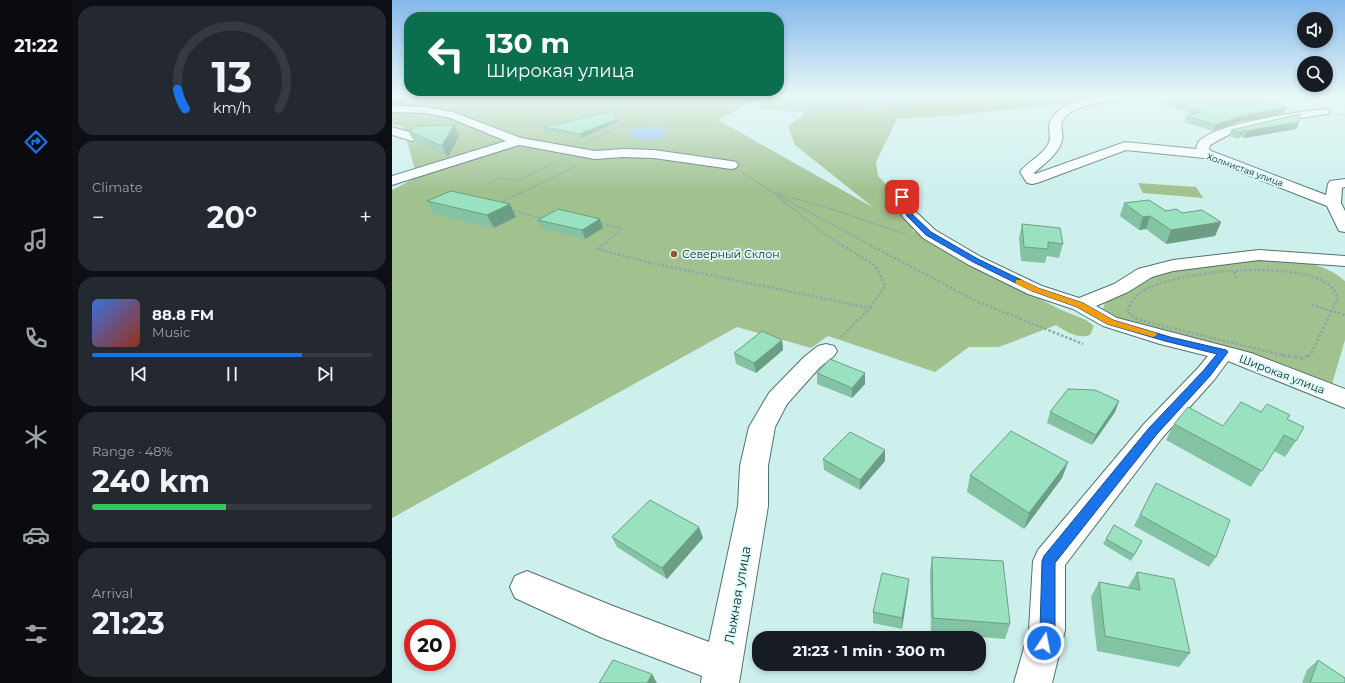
<!DOCTYPE html>
<html lang="en">
<head>
<meta charset="utf-8">
<style>
  :root { --surface:#171b24; --page:#242831; --text:#f1f3f6; --muted:#9ea1a6; --line:#363941; --accent:#1a73e8 }
  body { margin:0; font-family:Montserrat,sans-serif; background:var(--page); color:var(--text); height:100vh; display:flex; flex-direction:column; font-size:15px; white-space:nowrap }
  * { box-sizing:border-box; margin:0 }
  p { font-size:13px; color:var(--muted) }
  .icon { flex:none; width:22px; height:22px; fill:none; stroke:currentColor; stroke-width:2; stroke-linecap:round; stroke-linejoin:round }
  .map { position:relative; flex:1; overflow:hidden }
  .sheet { display:flex; flex-direction:column; gap:6px; padding:6px; background:#0d0f14; width:320px }
  .sheet>* { flex:none }
  .top-card { position:absolute; left:12px; top:12px; width:380px; height:84px; border-radius:16px; box-shadow:0 2px 6px #0003; background:#0b6e4f; color:#fff; overflow:hidden }
  .controls { position:absolute; left:905px; top:12px; display:grid; gap:8px }
  .controls a { display:grid; place-items:center; width:36px; height:36px; border-radius:50%; background:var(--surface); box-shadow:0 2px 6px #0003; font-size:20px }
  .speed { position:absolute; left:12px; top:619px; display:flex; gap:8px; font-size:20px; font-weight:700; text-align:center }
  .speed>* { display:grid; place-content:center; width:52px; height:52px; border-radius:50%; background:var(--surface); box-shadow:0 2px 6px #0003; line-height:1 }
  .speed .limit { border:6px solid #d22; background:#fff; color:#111 }
  .pin { position:absolute; display:grid; place-items:center; width:34px; height:34px; color:#fff; margin:-17px; border-radius:8px; box-shadow:0 2px 6px #0006 }
  .me { position:absolute; width:44px; margin:-22px; rotate:11deg; stroke-linejoin:round; filter:drop-shadow(0 0 3px #0008) }
  .turn { display:flex; align-items:center; gap:14px; height:84px; padding:0 16px; font-size:18px }
  .turn .icon { width:52px; height:52px; stroke-width:2.5 }
  .turn b { display:block; font-size:28px; line-height:34px }
  .big { font-size:30px; font-weight:700; line-height:1.1 }
  .sheet .card { flex:1; display:flex; flex-direction:column; justify-content:center; gap:6px; min-width:0; padding:0 14px; border-radius:16px; background:var(--page) }
  .sheet .dial { align-items:center; gap:0 }
  .dial svg { height:104px; overflow:visible; fill:none; stroke:var(--line); stroke-width:7; stroke-linecap:round; text-anchor:middle }
  .dial text { fill:var(--text); stroke:none }
  .song { display:flex; align-items:center; gap:12px }
  .cover { width:48px; height:48px; border-radius:6px; background:linear-gradient(135deg,hsl(220 70% 55%),hsl(10 70% 35%)) }
  .played { height:4px; border-radius:2px; background:linear-gradient(90deg,var(--accent) 75%,var(--line) 75%) }
  .keys { display:flex; justify-content:space-around; direction:ltr }
  .heat { display:flex; justify-content:space-between; align-items:center; font-size:22px; direction:ltr }
  .charge { height:6px; border-radius:3px; background:linear-gradient(90deg,#34c759 48%,var(--line) 0) }
  .trip { position:absolute; left:360px; top:631px; width:234px; height:40px; border-radius:16px; background:var(--surface); box-shadow:0 2px 6px #0003; font-weight:700; line-height:40px; text-align:center }
  main { display:flex; flex:1; min-height:0 }
  .tab-bar { display:flex; flex-direction:column; width:72px; justify-content:space-around; align-items:center; background:#090b0e; color:var(--muted) }
  .tab-bar .icon { width:28px; height:28px }
  .tab-bar .selected { color:var(--accent) }
  .tab-bar b { font-size:18px; color:var(--text) }
  .map>svg:first-child { display:block }
  .green { fill:#a1c18f }
  .water { fill:#8ebfef }
  .lines { fill:none; stroke-linecap:round; stroke-linejoin:round }
  .stream { stroke:#8ebfef; stroke-width:3 }
  .minor-casing { stroke:#52716f; stroke-width:2 }
  .path-far2 { stroke:#8da8a6; stroke-width:1.5; stroke-dasharray:1.5 1; stroke-linecap:butt }
  .path-far1 { stroke:#8da8a6; stroke-width:2.5; stroke-dasharray:2.5 2; stroke-linecap:butt }
  .path { stroke:#8da8a6; stroke-width:3; stroke-dasharray:3.5 2.5; stroke-linecap:butt }
  .minor { fill:#fff; fill-rule:evenodd }
  .wall { fill:#84c2a4 }
  .shaded-wall { fill:#6c9e86 }
  .building { fill:#9ae1bf; stroke:#6c9e86 }
  .route { fill:#1a73e8; stroke:#114b97 }
  .slow { fill:#f59e0b }
  .poi-dot { fill:#9a542a; stroke:#dafdfb; stroke-width:1.5 }
  .labels { text-anchor:middle; stroke-width:3.5; stroke-linejoin:round; paint-order:stroke }
  .far-street-label { font-size:9px; fill:#172423; stroke:#dafdfb }
  .poi-label { font-size:11px; fill:#172423; stroke:#dafdfb; text-anchor:start }
  .street-label { font-size:11px; fill:#172423; stroke:#dafdfb }
  .near-street-label { font-size:13px; fill:#172423; stroke:#dafdfb }
</style>
</head>
<body>
<main>
<nav class="tab-bar">
<b>21:22</b>
<svg class="icon selected" aria-label="directions" viewBox="0 0 24 24"><path d="M12 3l9 9-9 9-9-9zM9 14v-3h6M13 9l2 2-2 2"/></svg>
<svg class="icon" aria-label="music" viewBox="0 0 24 24"><path d="M9 18V5l10-2v13"/><circle cx="6" cy="18" r="3"/><circle cx="16" cy="16" r="3"/></svg>
<svg class="icon" aria-label="phone" viewBox="0 0 24 24"><path d="M5 4h4l2 5-3 2q2 4 5 5l2-3 5 2v4C11 20 4 13 5 4z"/></svg>
<svg class="icon" aria-label="climate" viewBox="0 0 24 24"><path d="M12 3v18M4 7l16 10M4 17L20 7"/></svg>
<svg class="icon" aria-label="car" viewBox="0 0 24 24"><path d="M5 17H2v-5l4-1 3-4h7l3 4 3 1v5h-3M9 17h6M6 11h13"/><circle cx="7" cy="17" r="2"/><circle cx="17" cy="17" r="2"/></svg>
<svg class="icon" aria-label="filters" viewBox="0 0 24 24"><path d="M4 7h16M4 17h16"/><circle cx="9" cy="7" r="2"/><circle cx="15" cy="17" r="2"/></svg>
</nav>
<section class="sheet">
<div class="card dial"><svg viewBox="0 0 100 80">
<path d="M14 69A42 42 0 1 1 86 69"/>
<path d="M14 69A42 42 0 0 1 8 54" stroke="#1a73e8"/>
<text x="50" y="56" font-size="32" font-weight="700">13</text>
<text x="50" y="72" font-size="11">km/h</text>
</svg></div>
<div class="card"><p>Climate</p>
<div class="heat"><a>−</a><b class="big">20°</b><a>+</a></div>
</div>
<div class="card">
<div class="song"><i class="cover"></i><div><b>88.8 FM</b><p>Music</p></div></div>
<div class="played"></div>
<div class="keys"><svg class="icon" aria-label="previous" viewBox="0 0 24 24"><path d="M18 5L8 12l10 7zM5 5v14"/></svg><svg class="icon" aria-label="pause" viewBox="0 0 24 24"><path d="M8 5v14M16 5v14"/></svg><svg class="icon" aria-label="next" viewBox="0 0 24 24"><path d="M6 5l10 7-10 7zM19 5v14"/></svg></div>
</div>
<div class="card"><p>Range · 48%</p><b class="big">240 km</b><div class="charge"></div></div>
<div class="card"><p>Arrival</p><b class="big">21:23</b></div>
</section>
<div class="map">
<svg width="953" height="683" viewBox="0 0 953 683">
  <rect width="100%" height="100%" fill="#cdf0ed"/>
  <g class="green">
    <path d="M2 96H371L326 120 482 208 403 145 396 126 409 117 414 111 366 109 369 102 381 96H741L567 115 505 119 484 162 486 176 498 188 507 211 523 228 520 230 667 309 694 320 702 326 698 335C686 339 674 332 664 325L607 347H577L543 372 436 336 419 348 345 327 0 518V190L25 177 11 127 0 124V97Z"/>
    <path d="M746 183 804 187 811 198 751 193Z"/>
    <path d="M873 259C902 262 930 260 953 281V340L940 384 752 329 715 314 711 309 714 300 758 274Z"/>
  </g>
  <path class="water" d="M266 126 275 130 274 136C260 141 249 141 236 136L239 130Z"/>
  <g class="lines">
    <path class="stream" d="M389 108 584 96"/>
    <defs>
      <g id="minor">
        <path d="M712 96H750L745 99C727 101 678 102 670 122 668 127 672 134 670 140 667 154 652 164 642 173L643 174 733 142 804 149C805 146 805 143 807 141 826 123 905 112 932 109L936 110 938 112 936 114 895 120 838 134 818 145 817 149 819 151 934 195 936 184 938 181 953 179V187L950 188 949 203 953 211V232L947 231 935 206 812 158 734 150 645 183 640 184 635 183 628 172C635 162 648 157 655 146 661 138 655 130 658 122 666 102 694 99 712 96Z"/>
        <path d="M0 106 33 107 61 112 129 138 203 151 231 149 262 150 339 161 344 162 346 165 344 168 339 169 262 158 231 157 203 159 127 145 0 185V176L114 141 58 118 33 113 0 112Z"/>
        <path d="M0 127 24 134 26 137 24 140 20 141 0 135Z"/>
        <path d="M510 192 515 194 524 212 543 230 589 257 650 286 687 298 722 284 746 269 781 260 867 250 953 256V266L867 260 781 271 760 277 736 292 704 306 725 318 859 353 953 389V408L836 361 822 380 770 438 673 565V630L660 683H622L637 630 641 561 646 550 752 424 806 368 816 356 768 344 711 326 681 309 636 294 577 265 531 238 511 217 502 197 505 194Z"/>
        <path d="M434 344 442 346 445 351 442 356 428 367 395 404 383 427 376 466V506L347 683H309L310 676 208 637 123 598 118 587 123 576 135 571 221 606 317 642 346 506 348 466 357 427 377 393 412 357 426 346Z"/>
      </g>
    </defs>
    <use href="#minor" class="minor-casing"/>
    <g class="path-far2">
      <path d="M397 112 640 96"/>
      <path d="M946 114 953 115"/>
      <path d="M197 140 234 124"/>
      <path d="M351 173 380 192 480 246"/>
      <path d="M94 184 108 178 124 181 164 162"/>
      <path d="M383 193 433 207 513 234"/>
      <path d="M385 196 434 235 452 246"/>
      <path d="M108 203 184 166"/>
      <path d="M119 210 148 218 155 217"/>
      <path d="M207 223 229 228"/>
      <path d="M210 246 230 228"/>
    </g>
    <g class="path-far1">
      <path d="M211 245 206 249 259 263 478 308 447 339"/>
      <path d="M450 245 484 266 493 286 478 308"/>
      <path d="M478 245 584 301 691 344"/>
      <path d="M842 272 845 279"/>
      <path d="M920 305 953 315"/>
      <path d="M894 356 747 320 735 312C739 302 742 297 751 291 785 270 898 261 933 282 940 286 943 291 946 298L918 356"/>
    </g>
    <path class="path" d="M890 355 910 358 919 355"/>
    <use href="#minor" class="minor"/>
  </g>
  <g class="wall">
    <path d="M0 96H26L5 105H0Z"/>
    <path d="M785 96H861L872 103 892 113 847 122 821 131 792 122 794 116 800 114 773 104 774 99 786 97Z"/>
    <path d="M226 122 189 138 152 131 151 127Z"/>
    <path d="M907 122 904 129 852 138 848 136 846 139 837 136 839 130Z"/>
    <path d="M62 125 67 136 56 157 22 142 16 131Z"/>
    <path d="M35 201 118 204 124 217 102 228 42 214Z"/>
    <path d="M732 203 790 213 829 222 823 236 774 244 754 229 747 230 728 216Z"/>
    <path d="M208 219 211 228 193 239 150 229 146 220Z"/>
    <path d="M630 224 671 244 667 258 655 256 653 263 629 261 627 238Z"/>
    <path d="M390 340 391 350 364 373 344 364 342 353Z"/>
    <path d="M425 373H473V384L460 398 425 384Z"/>
    <path d="M727 401 723 412 700 445 655 423 658 412Z"/>
    <path d="M869 412 895 419 904 441 893 457 882 451 859 487 774 440 782 424 831 426Z"/>
    <path d="M431 459 493 461 468 490 432 470Z"/>
    <path d="M676 462 670 478 632 529 575 492 578 475Z"/>
    <path d="M764 483 824 557 817 567 742 526Z"/>
    <path d="M307 527 311 538 275 579 225 547 220 537Z"/>
    <path d="M714 539 750 541 739 561 711 544Z"/>
    <path d="M540 557 618 624 613 639 539 633 538 572Z"/>
    <path d="M745 572 798 653 787 667 705 651 699 597 707 582 736 587Z"/>
    <path d="M516 589 510 629 481 623V612Z"/>
    <path d="M926 660 953 683H910L915 670Z"/>
  </g>
  <g class="shaded-wall">
    <path d="M16 96H26L5 105 3 101Z"/>
    <path d="M895 107 892 113 847 122 821 131 823 125 850 116Z"/>
    <path d="M225 119 226 122 189 138 188 134Z"/>
    <path d="M907 122 904 129 852 138 855 131Z"/>
    <path d="M62 125 67 136 56 157 50 146Z"/>
    <path d="M851 130 848 136 846 139 848 133Z"/>
    <path d="M118 204 124 217 102 228 95 215Z"/>
    <path d="M758 216 754 229 747 230 751 217Z"/>
    <path d="M208 219 211 228 193 239 190 230Z"/>
    <path d="M829 222 823 236 774 244 779 230Z"/>
    <path d="M390 340 391 350 364 373 362 363Z"/>
    <path d="M473 373V384L460 398V388Z"/>
    <path d="M727 401 723 412 700 445 704 435Z"/>
    <path d="M493 450V461L468 490V480Z"/>
    <path d="M676 462 670 478 632 529 637 513Z"/>
    <path d="M307 527 311 538 275 579 270 568Z"/>
    <path d="M517 579 516 589 510 629V618Z"/>
    <path d="M260 674 265 683H255Z"/>
  </g>
  <g class="building">
    <path d="M0 96H16L3 101H0Z"/>
    <path d="M789 96H861L872 103 877 102 895 107 850 116 823 125 794 116 811 112 774 99Z"/>
    <path d="M222 111 225 119 188 134 151 127Z"/>
    <path d="M908 114 907 122 855 131 851 130 848 133 839 130Z"/>
    <path d="M62 125 50 146 16 131 20 130 22 126Z"/>
    <path d="M59 191 118 204 95 215 35 201Z"/>
    <path d="M757 200 774 211 784 209 790 213 810 210 829 222 779 230 758 216 751 217 732 203Z"/>
    <path d="M166 209 208 219 190 230 146 220Z"/>
    <path d="M630 224 668 228 671 244 656 242V249L632 247Z"/>
    <path d="M370 331 390 340 362 363 342 353Z"/>
    <path d="M438 359 473 373 460 388 425 373Z"/>
    <path d="M676 389 703 390 727 401 704 435 658 412Z"/>
    <path d="M849 402 869 412 875 404 898 415 895 419 912 427 904 441 892 435 870 471 782 424 796 407 831 426Z"/>
    <path d="M619 431 676 462 637 513 578 475Z"/>
    <path d="M458 432 493 450 468 480 431 459Z"/>
    <path d="M764 483 838 520 824 557 748 515Z"/>
    <path d="M258 500 307 527 270 568 220 537Z"/>
    <path d="M722 525 750 541 742 555 714 539Z"/>
    <path d="M540 557 611 561 618 624 541 618Z"/>
    <path d="M745 572 782 579 798 653 713 636 707 582 748 590Z"/>
    <path d="M490 573 517 579 510 618 481 612Z"/>
    <path d="M221 660 260 674 255 683H207Z"/>
    <path d="M926 660 953 678V683H918Z"/>
  </g>
  <linearGradient id="sky" x2="0" y2="1"><stop stop-color="#84b8eb"/><stop offset="0.5" stop-color="#e8f8f7"/><stop offset="1" stop-color="#e8f8f7" stop-opacity="0"/></linearGradient>
  <rect width="953" height="192" fill="url(#sky)"/>
  <path class="route" d="M508 195H512L520 214 539 232 586 259 646 288 691 303 721 320 778 337 834 350 836 352 818 376 765 434 663 563V630L657 649 652 651 646 649 644 643 648 630 650 561 652 556 757 428 811 371 825 354 773 341 715 324 685 307 640 291 581 262 534 235 515 216 507 197Z"/>
  <path class="slow" d="M624 280H630L646 288 691 303 721 320 764 333 765 335 761 337 715 324 685 307 640 291 624 284Z"/>
  <circle class="poi-dot" cx="282" cy="254" r="4"/>
  <g class="labels">
    <g class="far-street-label">
      <text transform="translate(853 170) rotate(20)" y="3">Холмистая улица</text>
    </g>
    <g class="poi-label">
      <text x="290" y="258">Северный Склон</text>
    </g>
    <g class="street-label">
      <text transform="translate(890 374) rotate(21)" y="4">Широкая улица</text>
    </g>
    <g class="near-street-label">
      <text transform="translate(345 595) rotate(-80)" y="5">Лыжная улица</text>
    </g>
  </g>
</svg>
<div class="controls">
<a><svg class="icon" aria-label="sound" viewBox="0 0 24 24"><path d="M4 9h4l5-4v14l-5-4H4zM17 9q2 3 0 6"/></svg></a>
<a><svg class="icon" aria-label="search" viewBox="0 0 24 24"><circle cx="10" cy="10" r="6"/><path d="M15 15l6 6"/></svg></a>
</div>
<div class="speed"><div class="limit">20</div></div>
<div class="pin" style="left:510px;top:197px;background:#d93025"><svg class="icon" aria-label="arrive" viewBox="0 0 24 24"><path d="M6 21V4h12l-3 4 3 4H6"/></svg></div>
<svg class="me" style="left:652px;top:643px" viewBox="-20 -20 40 40"><circle r="17" fill="#1a73e8" stroke="#fff" stroke-width="3"/><path d="M0-11L8 9 0 5-8 9z" fill="#fff"/></svg>
<div class="trip">21:23 · 1 min · 300 m</div>
<div class="top-card">
<div class="turn"><svg class="icon" aria-label="left" viewBox="0 0 24 24"><path d="M17 20v-9H6M10 6l-5 5 5 5"/></svg><div><b>130 m</b>Широкая улица</div></div>
</div>
</div>
</main>
</body>
</html>
